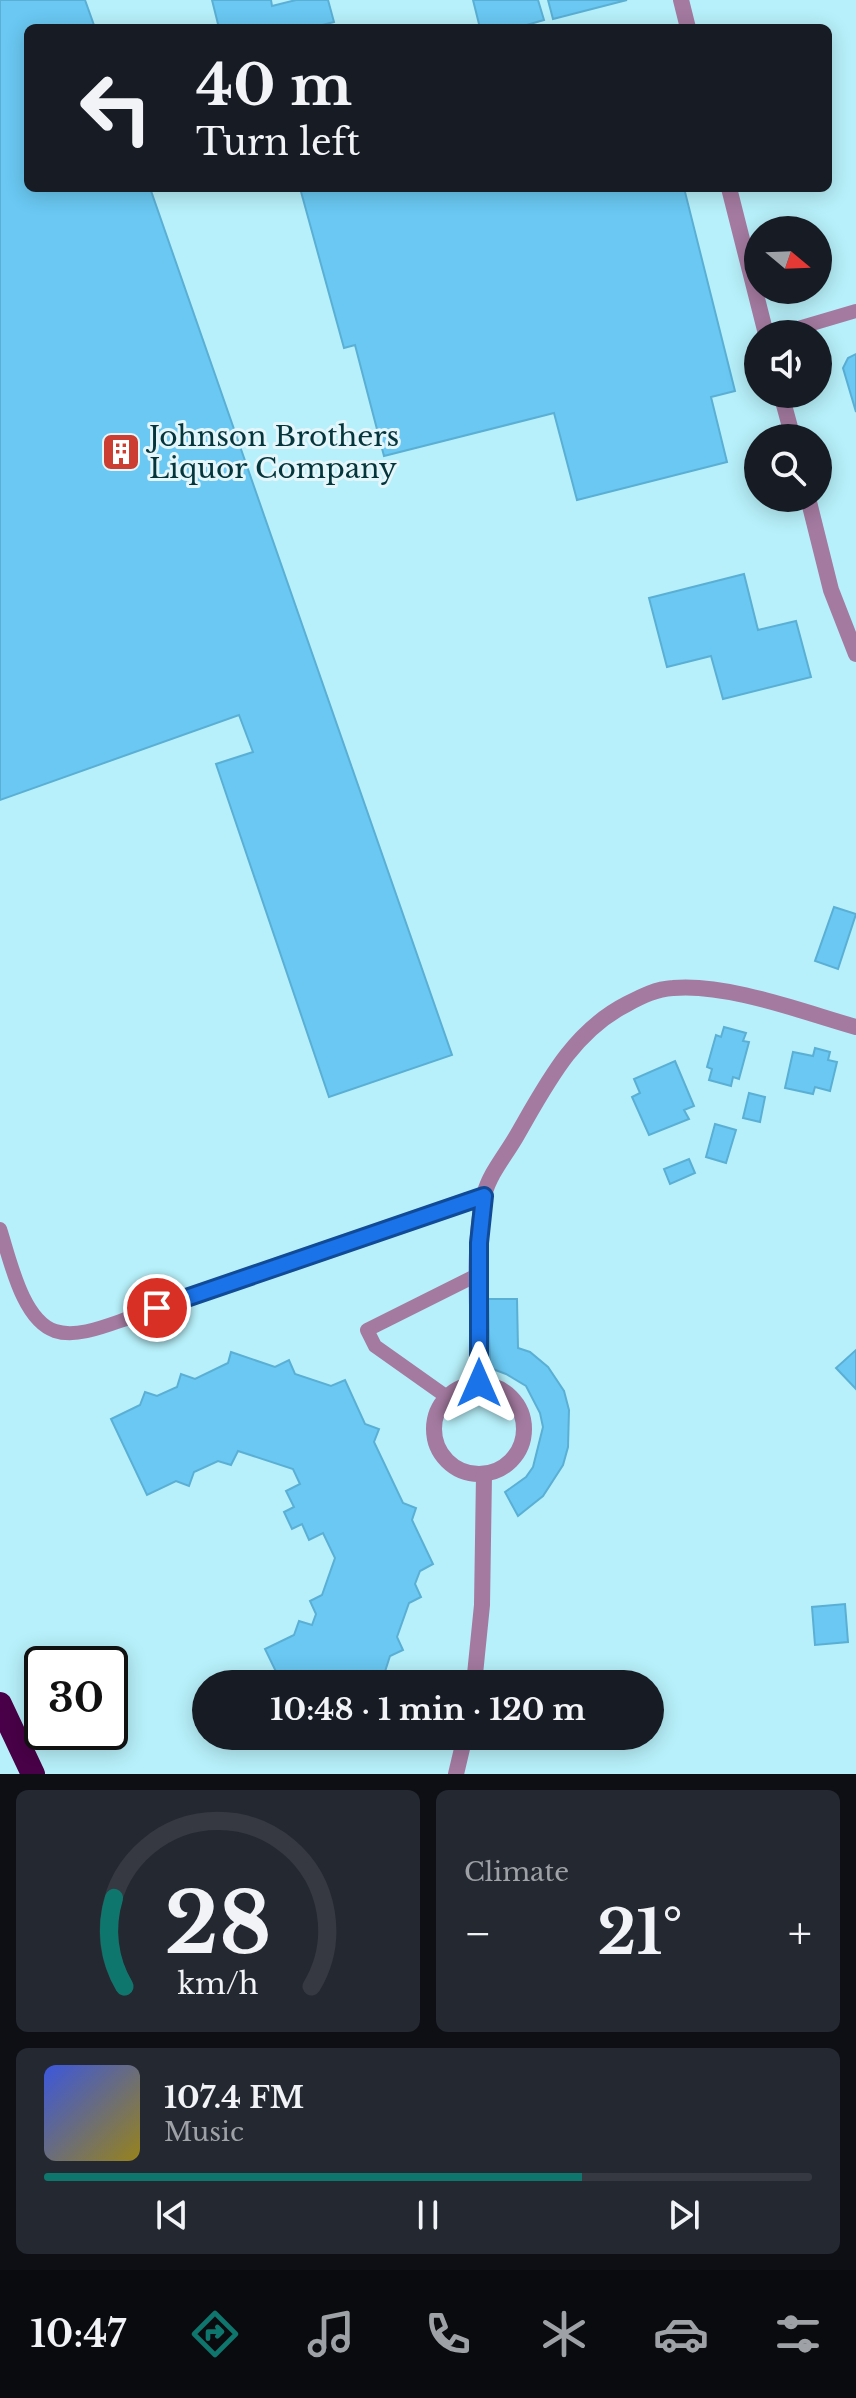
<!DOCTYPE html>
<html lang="en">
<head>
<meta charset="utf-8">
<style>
  :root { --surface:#171b24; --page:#242831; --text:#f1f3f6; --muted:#9ea1a6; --line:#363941; --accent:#0f766e }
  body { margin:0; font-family:"Libre Baskerville",serif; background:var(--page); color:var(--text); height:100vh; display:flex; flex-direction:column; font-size:30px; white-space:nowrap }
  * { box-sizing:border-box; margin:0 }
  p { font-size:26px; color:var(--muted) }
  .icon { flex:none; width:44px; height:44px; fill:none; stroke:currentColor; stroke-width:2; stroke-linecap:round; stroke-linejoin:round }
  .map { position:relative; height:1774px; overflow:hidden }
  .drawer { display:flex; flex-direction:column; gap:16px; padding:16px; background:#0d0f14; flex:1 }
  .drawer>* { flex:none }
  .hud { position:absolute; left:24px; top:24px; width:808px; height:168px; border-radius:12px; box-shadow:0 4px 20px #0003; background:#171b24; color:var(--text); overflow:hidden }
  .needle { width:52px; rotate:109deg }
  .buttons { position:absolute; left:744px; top:216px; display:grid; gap:16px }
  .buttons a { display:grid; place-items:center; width:88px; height:88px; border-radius:50%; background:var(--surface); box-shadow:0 4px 20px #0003; font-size:40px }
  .speed { position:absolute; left:24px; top:1646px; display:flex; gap:16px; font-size:40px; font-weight:700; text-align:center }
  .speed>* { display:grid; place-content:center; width:104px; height:104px; border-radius:50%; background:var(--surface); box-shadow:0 4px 20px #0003; line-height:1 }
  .speed .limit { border:4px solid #111; border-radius:12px; background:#fff; color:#111 }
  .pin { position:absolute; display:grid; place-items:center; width:68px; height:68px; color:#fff; margin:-34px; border:4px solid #fff; border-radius:50%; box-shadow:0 2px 8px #0007 }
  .me { position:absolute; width:88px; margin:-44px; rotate:0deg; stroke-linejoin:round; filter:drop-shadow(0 0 6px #0008) }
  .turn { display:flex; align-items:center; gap:28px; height:168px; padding:0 40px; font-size:36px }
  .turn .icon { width:104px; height:104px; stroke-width:2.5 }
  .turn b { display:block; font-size:56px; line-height:68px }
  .big { font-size:60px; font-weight:700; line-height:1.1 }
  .drawer .tile { flex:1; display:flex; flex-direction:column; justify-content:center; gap:12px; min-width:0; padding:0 28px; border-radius:12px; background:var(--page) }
  .drawer .dial { align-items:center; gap:0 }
  .dial svg { height:208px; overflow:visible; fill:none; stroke:var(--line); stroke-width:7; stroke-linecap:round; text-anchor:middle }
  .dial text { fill:var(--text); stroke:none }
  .song { display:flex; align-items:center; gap:24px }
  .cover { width:96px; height:96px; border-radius:12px; background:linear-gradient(135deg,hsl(230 70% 55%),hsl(50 70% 35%)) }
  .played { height:8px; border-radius:4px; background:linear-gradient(90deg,var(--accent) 70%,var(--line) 70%) }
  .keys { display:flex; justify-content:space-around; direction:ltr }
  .heat { display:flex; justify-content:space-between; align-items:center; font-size:44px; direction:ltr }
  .drawer .tiles { flex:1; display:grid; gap:16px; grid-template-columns:1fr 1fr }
  .tile:last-child { grid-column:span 2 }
  .trip { position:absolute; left:192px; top:1670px; width:472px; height:80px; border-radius:40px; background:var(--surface); box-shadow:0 4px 20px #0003; font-weight:700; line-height:80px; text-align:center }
  .dock { display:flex; height:128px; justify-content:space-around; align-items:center; background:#090b0e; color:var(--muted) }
  .dock .icon { width:56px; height:56px }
  .dock .active { color:var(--accent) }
  .dock b { font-size:36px; color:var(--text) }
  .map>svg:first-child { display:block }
  .building { fill:#6ac8f2; stroke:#5aafd5; stroke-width:2 }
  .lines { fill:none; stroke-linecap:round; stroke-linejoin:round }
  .lane { stroke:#a47aa0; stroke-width:14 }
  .street { stroke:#a47aa0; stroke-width:16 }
  .highway { stroke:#490048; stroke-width:24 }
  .route-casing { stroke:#114b97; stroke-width:20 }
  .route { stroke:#1a73e8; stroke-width:14 }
  .labels { text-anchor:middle; stroke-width:6; stroke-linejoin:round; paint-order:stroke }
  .poi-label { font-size:28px; fill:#04353c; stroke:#e4f6f9; text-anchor:start }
</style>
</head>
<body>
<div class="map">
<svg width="856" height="1774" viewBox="0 0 856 1774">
  <rect width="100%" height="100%" fill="#b7f0fa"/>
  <g class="building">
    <path d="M0 0H85L95 28H28V188H150L452 1055 329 1097 216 764 253 752 239 715 0 800Z"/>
    <path d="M212 0H271L272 6 296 0H328L334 22 311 28H219Z"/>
    <path d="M473 0H538L544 20 516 28H480Z"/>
    <path d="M548 0H627L553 19Z"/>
    <path d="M300 188H649V191L684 188 735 391 711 397 727 462 577 500 554 413 384 456 355 345 344 348Z"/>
    <path d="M856 354V412L843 368 848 358Z"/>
    <path d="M744 574 758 630 796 621 811 677 723 699 711 656 667 667 649 598Z"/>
    <path d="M834 907 856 914 838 969 815 961Z"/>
    <path d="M724 1027 746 1033 743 1041 749 1042 739 1079 733 1077 731 1086 709 1080 712 1069 707 1067 716 1035 721 1037Z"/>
    <path d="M815 1048 830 1052 828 1060 837 1062 830 1091 815 1087 813 1094 785 1088 793 1052 813 1056Z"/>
    <path d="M675 1061 694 1106 684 1110 689 1119 649 1135 632 1097 640 1093 634 1079Z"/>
    <path d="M749 1093 765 1097 760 1122 743 1118Z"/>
    <path d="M715 1124 736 1130 726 1163 706 1157Z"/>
    <path d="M689 1159 695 1173 670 1184 664 1169Z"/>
    <path d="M488 1299H517L518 1348 530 1352 548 1367 564 1391 569 1410 568 1447 563 1465 543 1496 518 1516 505 1492 526 1477 533 1467 543 1427 540 1413 526 1386 506 1374 490 1368Z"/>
    <path d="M856 1350V1389L836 1368Z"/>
    <path d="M231 1352 275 1367 289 1360 295 1374 331 1386 345 1380 365 1424 379 1429 374 1442 403 1503 416 1508 412 1520 433 1564 420 1571 415 1584 421 1597 409 1603 397 1637 403 1650 390 1656 381 1684H282L265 1649 294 1635 299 1621 312 1625 316 1614 310 1601 322 1595 335 1558 323 1533 309 1540 302 1524 292 1529 284 1512 294 1507 286 1491 300 1484 293 1469 238 1451 231 1465 218 1461 194 1472 189 1486 176 1481 147 1495 111 1419 140 1405 145 1392 157 1396 177 1387 181 1374 195 1379 228 1363Z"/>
    <path d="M845 1604 848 1642 815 1645 812 1607Z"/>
  </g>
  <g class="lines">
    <g class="lane">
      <path d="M778 334 856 311"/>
      <path d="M0 1229C10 1259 22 1320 55 1331 79 1339 112 1323 135 1316L484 1196"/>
      <path d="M447 1397 375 1346 367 1330 479 1274"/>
    </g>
    <g class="street">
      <path d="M681 0 688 28"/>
      <path d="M729 188 766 334"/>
      <path d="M781 394 793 438"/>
      <path d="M808 498 831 590 856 654"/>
      <path d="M479 1383C479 1329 471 1246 484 1195 490 1173 505 1156 516 1137 546 1085 572 1032 627 1004 642 996 656 989 673 988 727 983 803 1012 856 1027"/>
      <circle cx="479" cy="1429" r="45"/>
      <path d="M474 1684 482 1605 484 1475"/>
      <path d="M456 1774 465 1736"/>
    </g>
    <path class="highway" d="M0 1704 33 1774"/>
  </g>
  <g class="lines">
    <defs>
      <path id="route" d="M157 1308 484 1196 479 1243V1383"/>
    </defs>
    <use href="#route" class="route-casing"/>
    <use href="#route" class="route"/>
  </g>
  <defs>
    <symbol id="building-square" viewBox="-11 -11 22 22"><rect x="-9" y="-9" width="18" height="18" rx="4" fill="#cc3e31" stroke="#e4f6f9"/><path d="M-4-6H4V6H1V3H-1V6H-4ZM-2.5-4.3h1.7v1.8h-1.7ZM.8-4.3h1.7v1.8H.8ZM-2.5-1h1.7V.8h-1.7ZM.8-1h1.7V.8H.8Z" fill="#fff"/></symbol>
  </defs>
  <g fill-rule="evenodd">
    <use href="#building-square" x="99" y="430" width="44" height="44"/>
  </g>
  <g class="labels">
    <g class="poi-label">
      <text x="149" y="446">Johnson Brothers<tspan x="149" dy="32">Liquor Company</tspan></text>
    </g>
  </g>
</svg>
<div class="buttons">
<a><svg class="needle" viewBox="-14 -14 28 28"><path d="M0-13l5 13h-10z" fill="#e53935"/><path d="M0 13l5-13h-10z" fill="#9ea1a6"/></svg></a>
<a><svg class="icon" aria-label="sound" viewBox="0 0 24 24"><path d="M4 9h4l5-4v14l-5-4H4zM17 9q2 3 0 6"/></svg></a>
<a><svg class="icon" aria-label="search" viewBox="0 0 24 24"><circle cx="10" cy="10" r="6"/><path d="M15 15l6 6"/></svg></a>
</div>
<div class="speed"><div class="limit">30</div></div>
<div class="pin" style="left:157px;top:1308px;background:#d93025"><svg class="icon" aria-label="arrive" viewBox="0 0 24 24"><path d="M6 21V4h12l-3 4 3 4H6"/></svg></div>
<svg class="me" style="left:479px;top:1383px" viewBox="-20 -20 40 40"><path d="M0-17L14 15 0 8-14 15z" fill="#1a73e8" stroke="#fff" stroke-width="4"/></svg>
<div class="trip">10:48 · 1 min · 120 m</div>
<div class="hud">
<div class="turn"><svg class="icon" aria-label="left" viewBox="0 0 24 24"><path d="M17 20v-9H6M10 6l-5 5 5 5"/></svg><div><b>40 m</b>Turn left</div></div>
</div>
</div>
<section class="drawer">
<div class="tiles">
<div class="tile dial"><svg viewBox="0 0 100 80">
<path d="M14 69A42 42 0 1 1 86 69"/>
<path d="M14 69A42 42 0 0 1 10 35" stroke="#0f766e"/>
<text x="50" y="56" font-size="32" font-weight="700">28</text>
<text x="50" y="72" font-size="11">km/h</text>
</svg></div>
<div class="tile"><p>Climate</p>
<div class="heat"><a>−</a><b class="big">21°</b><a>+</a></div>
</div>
<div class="tile">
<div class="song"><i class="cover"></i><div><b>107.4 FM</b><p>Music</p></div></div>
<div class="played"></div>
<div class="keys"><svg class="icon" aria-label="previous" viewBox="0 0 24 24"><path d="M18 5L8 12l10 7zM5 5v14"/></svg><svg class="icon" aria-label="pause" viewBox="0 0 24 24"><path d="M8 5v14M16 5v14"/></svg><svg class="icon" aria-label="next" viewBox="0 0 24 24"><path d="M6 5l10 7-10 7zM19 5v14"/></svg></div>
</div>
</div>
</section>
<nav class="dock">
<b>10:47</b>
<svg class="icon active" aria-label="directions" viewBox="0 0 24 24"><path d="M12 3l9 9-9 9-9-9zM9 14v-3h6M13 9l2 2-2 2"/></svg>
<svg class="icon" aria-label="music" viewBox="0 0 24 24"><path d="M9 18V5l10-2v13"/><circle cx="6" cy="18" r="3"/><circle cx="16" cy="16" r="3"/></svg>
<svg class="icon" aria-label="phone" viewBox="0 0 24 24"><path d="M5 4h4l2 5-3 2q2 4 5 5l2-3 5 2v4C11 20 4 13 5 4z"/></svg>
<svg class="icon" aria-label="climate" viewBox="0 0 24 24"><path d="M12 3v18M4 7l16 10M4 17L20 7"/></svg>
<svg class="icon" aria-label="car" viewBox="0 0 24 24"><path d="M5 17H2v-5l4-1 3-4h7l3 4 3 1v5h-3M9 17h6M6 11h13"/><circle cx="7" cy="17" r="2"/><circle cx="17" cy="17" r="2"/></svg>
<svg class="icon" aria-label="filters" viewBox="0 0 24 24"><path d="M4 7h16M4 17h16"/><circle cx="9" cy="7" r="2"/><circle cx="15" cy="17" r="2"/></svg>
</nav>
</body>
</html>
